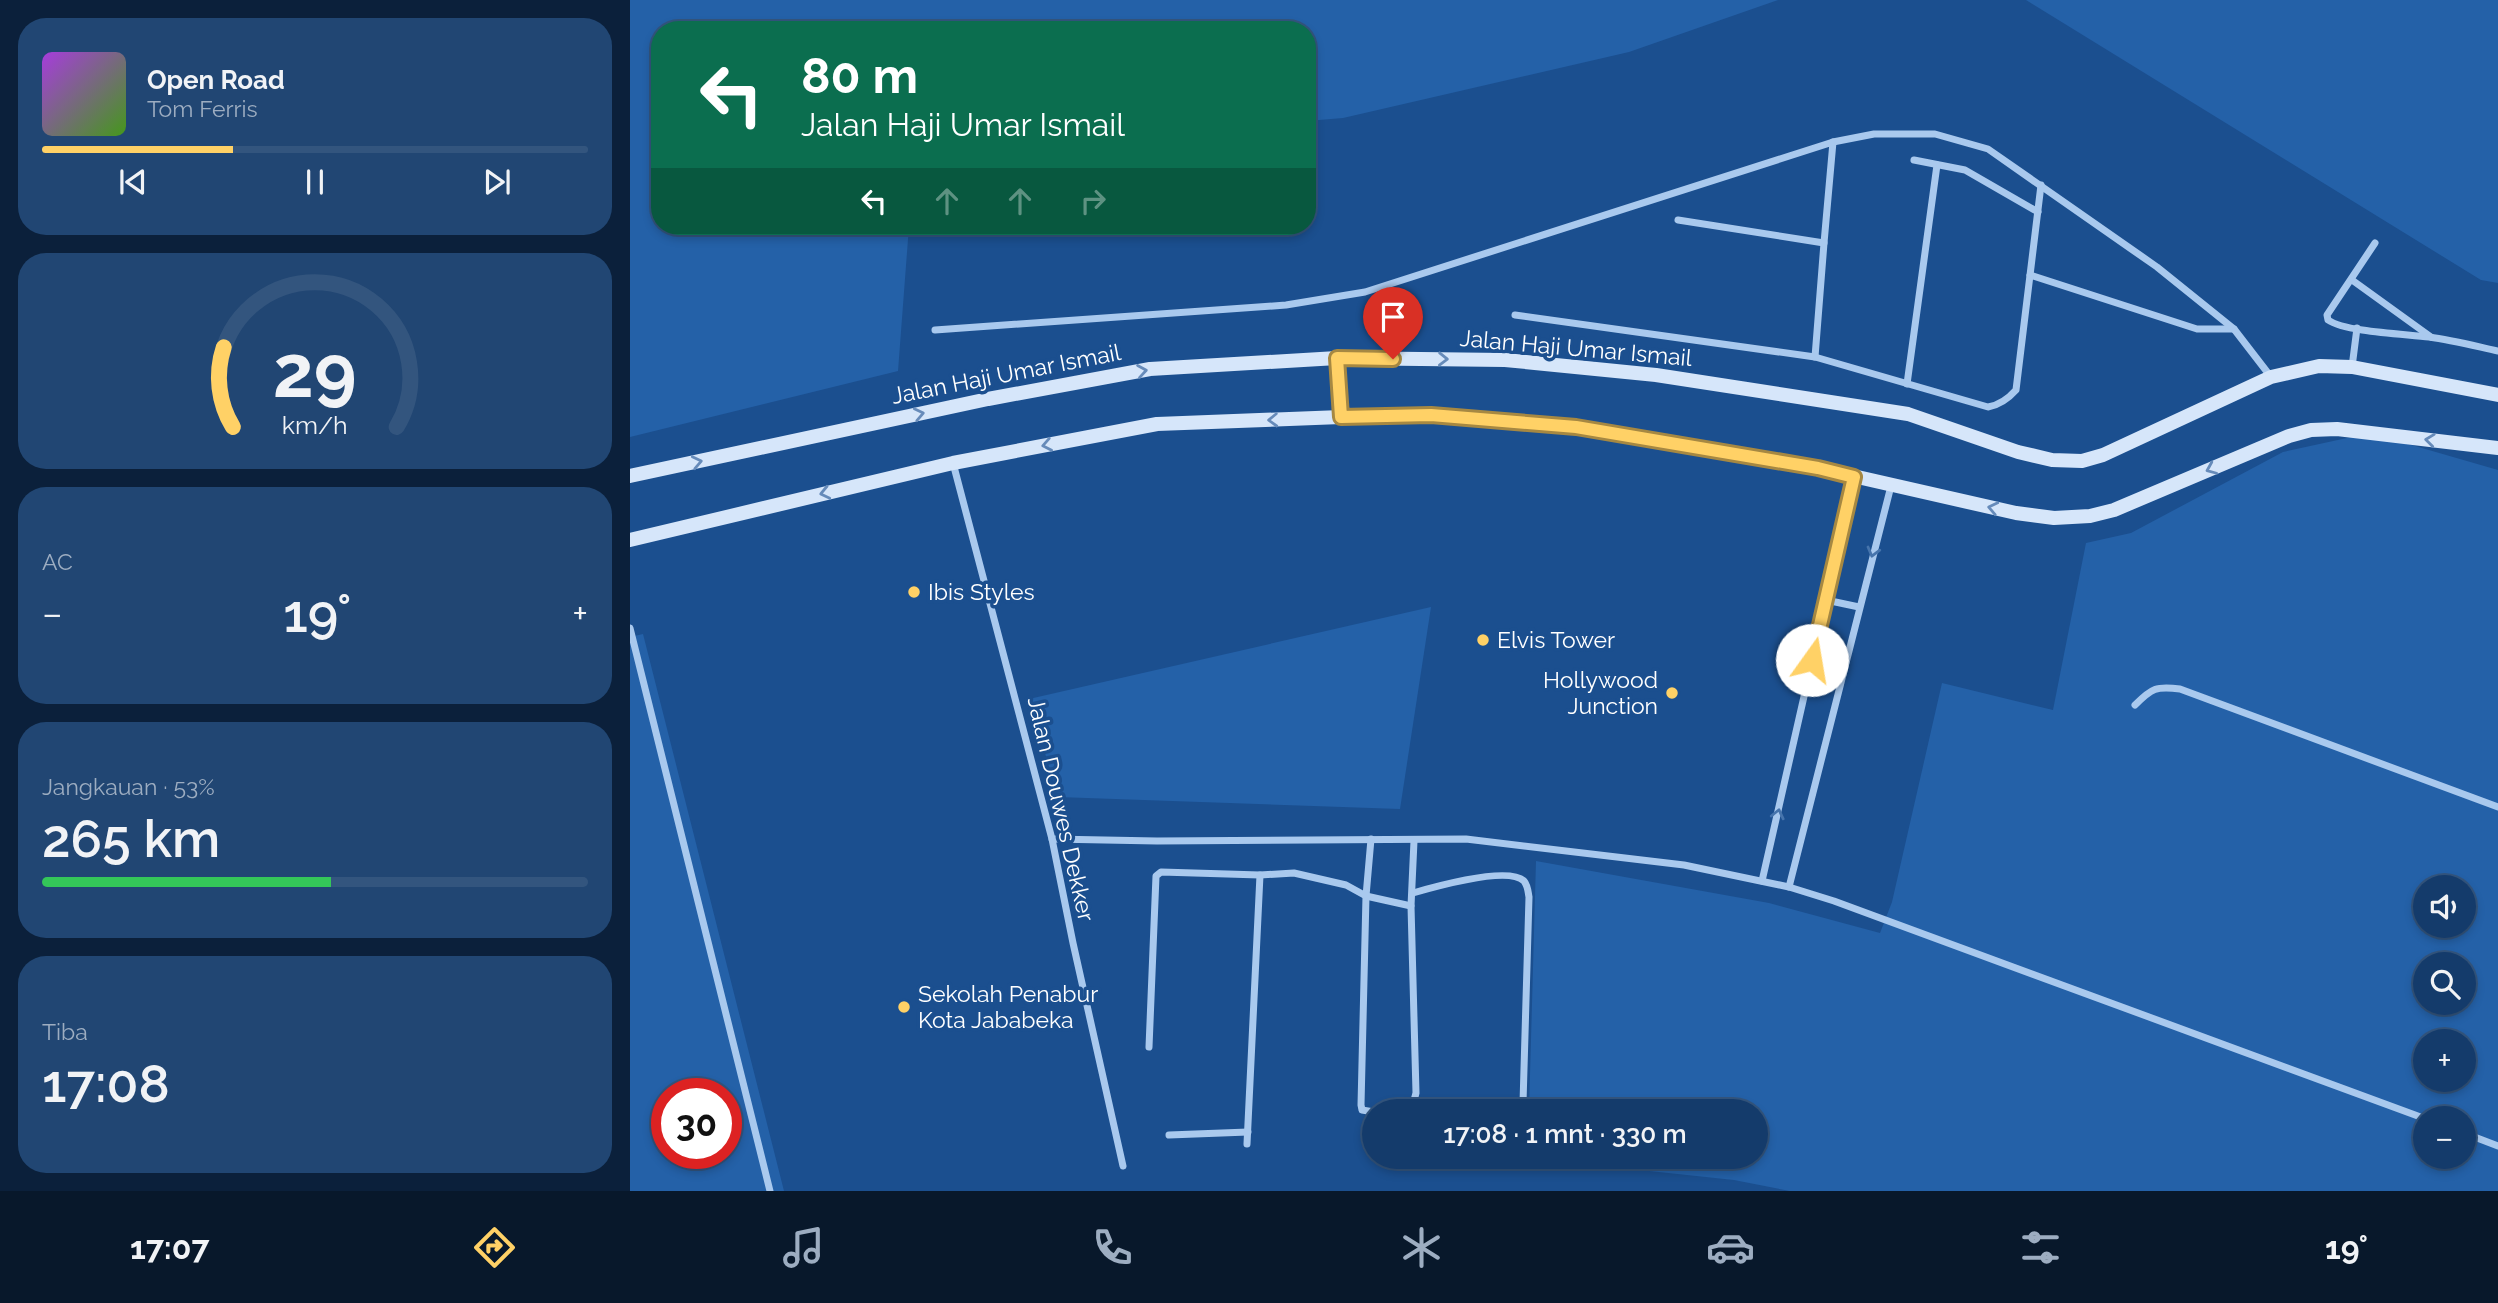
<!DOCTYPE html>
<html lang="id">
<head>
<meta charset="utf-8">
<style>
  :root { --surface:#143b6b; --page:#214673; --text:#f1f3f6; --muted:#9dadc1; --line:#33557e; --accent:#ffd166 }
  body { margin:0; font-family:Raleway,sans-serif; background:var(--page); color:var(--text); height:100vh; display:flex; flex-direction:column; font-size:26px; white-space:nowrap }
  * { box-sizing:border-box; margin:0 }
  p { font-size:23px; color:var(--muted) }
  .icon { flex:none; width:38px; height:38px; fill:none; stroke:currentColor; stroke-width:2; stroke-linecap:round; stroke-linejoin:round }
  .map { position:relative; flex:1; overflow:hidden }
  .drawer { display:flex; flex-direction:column; gap:18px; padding:18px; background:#0b203b; width:630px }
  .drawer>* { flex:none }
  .top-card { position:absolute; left:21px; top:21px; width:665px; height:214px; border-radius:28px; box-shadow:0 4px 10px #0003,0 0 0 2px var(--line); background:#0b6e4f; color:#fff; overflow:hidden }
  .controls { position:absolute; left:1783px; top:875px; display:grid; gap:14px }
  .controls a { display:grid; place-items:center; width:63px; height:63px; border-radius:50%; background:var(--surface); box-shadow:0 4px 10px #0003,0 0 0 2px var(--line); font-size:35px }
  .speed { position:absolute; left:21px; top:1078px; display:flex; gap:14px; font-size:35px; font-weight:700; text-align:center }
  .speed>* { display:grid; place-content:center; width:91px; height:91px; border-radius:50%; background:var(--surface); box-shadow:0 4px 10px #0003,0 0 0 2px var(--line); line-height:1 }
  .speed .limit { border:10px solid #d22; background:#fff; color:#111 }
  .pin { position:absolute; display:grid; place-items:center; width:60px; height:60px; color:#fff; margin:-72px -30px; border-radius:50% 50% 50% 0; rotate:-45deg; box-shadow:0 0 7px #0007 }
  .pin .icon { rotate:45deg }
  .me { position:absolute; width:77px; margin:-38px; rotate:13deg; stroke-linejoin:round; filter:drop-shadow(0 0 5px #0008) }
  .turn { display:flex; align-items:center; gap:24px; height:147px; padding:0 35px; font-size:32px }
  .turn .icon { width:91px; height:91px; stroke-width:2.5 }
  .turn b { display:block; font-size:49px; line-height:60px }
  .lanes { display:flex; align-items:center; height:66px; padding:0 35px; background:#0003; justify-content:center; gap:35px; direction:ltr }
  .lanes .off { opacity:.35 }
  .big { font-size:52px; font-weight:600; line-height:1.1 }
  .drawer .card { flex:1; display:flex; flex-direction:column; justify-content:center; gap:10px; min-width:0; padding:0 24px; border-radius:28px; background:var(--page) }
  .drawer .dial { align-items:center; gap:0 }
  .dial svg { height:182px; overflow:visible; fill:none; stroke:var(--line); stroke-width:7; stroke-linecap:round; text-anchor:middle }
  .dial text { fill:var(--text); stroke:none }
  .song { display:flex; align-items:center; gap:21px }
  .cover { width:84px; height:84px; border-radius:10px; background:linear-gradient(135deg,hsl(280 70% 55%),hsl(100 70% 35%)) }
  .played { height:7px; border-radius:4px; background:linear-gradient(90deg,var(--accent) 35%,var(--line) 35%) }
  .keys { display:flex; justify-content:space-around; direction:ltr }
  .heat { display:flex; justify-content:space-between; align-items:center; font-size:38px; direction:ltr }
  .charge { height:10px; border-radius:5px; background:linear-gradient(90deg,#34c759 53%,var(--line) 0) }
  .trip { position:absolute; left:732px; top:1099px; width:406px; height:70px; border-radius:35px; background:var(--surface); box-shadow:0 4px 10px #0003,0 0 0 2px var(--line); font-weight:600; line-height:70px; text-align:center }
  .tab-bar { display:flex; height:112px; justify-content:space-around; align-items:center; background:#08182b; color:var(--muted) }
  .tab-bar .icon { width:49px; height:49px }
  .tab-bar .current { color:var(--accent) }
  .tab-bar b { font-size:32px; color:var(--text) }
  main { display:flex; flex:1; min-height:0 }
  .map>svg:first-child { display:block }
  .green { fill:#2461a8; fill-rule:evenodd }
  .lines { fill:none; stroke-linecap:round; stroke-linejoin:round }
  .street { stroke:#a9c9ee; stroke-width:7 }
  .secondary { stroke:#d6e6fa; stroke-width:14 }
  .oneway { stroke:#668bba }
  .oneway2 { stroke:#4674ac }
  .route-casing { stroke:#a68842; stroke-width:18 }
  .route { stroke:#ffd166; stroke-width:12 }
  .poi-dot { fill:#ffd166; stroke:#1b4f8f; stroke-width:2.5 }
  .labels { text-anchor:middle; stroke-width:7; stroke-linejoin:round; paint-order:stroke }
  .street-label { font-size:23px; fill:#fff; stroke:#1b4f8f }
  .poi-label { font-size:23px; fill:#fff; stroke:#1b4f8f; text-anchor:start }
</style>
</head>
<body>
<main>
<section class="drawer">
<div class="card">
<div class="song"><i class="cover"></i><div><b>Open Road</b><p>Tom Ferris</p></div></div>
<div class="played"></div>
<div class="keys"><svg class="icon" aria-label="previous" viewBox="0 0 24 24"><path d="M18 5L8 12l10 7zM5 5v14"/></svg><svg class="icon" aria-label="pause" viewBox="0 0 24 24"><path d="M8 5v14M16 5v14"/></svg><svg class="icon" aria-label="next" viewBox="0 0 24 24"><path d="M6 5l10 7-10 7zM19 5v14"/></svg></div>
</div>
<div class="card dial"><svg viewBox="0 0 100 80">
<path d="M14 69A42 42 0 1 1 86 69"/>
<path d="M14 69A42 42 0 0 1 10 34" stroke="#ffd166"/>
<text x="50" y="56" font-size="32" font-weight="700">29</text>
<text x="50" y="72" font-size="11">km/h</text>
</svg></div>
<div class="card"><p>AC</p>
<div class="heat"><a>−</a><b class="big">19°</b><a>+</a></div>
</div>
<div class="card"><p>Jangkauan · 53%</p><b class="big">265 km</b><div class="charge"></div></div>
<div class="card"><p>Tiba</p><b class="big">17:08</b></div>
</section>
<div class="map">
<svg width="1868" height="1191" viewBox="0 0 1868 1191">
  <rect width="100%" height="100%" fill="#1b4f8f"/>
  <g class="green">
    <path d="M0 0H1148L999 52 713 118 677 121V30H30V226H279L268 371 0 437Z"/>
    <path d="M1396 0H1868V283L1851 280Z"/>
    <path d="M1740 433 1868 470V1191H1160L1104 1180 897 1158 1125 1157V1111H899L906 861 1139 903 1250 933 1262 902 1312 683 1423 710 1456 543 1501 533 1653 452ZM1796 887H1834V926H1796ZM1796 964H1834V1003H1796ZM1796 1041H1834V1080H1796ZM1796 1118H1834V1157H1796Z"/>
    <path d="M801 607 770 809 428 797 399 699Z"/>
    <path d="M13 634 154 1191H0V637ZM37 1094H96V1153H37Z"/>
  </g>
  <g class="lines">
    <g class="street">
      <path d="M1284 160 1335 170 1408 212"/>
      <path d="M1048 220 1194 243 1185 357"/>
      <path d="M1194 243 1203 142"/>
      <path d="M1745 243 1697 315 1698 320C1715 332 1775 334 1799 337 1822 340 1845 346 1868 351"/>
      <path d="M1400 275 1567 329H1604"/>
      <path d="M1722 280 1801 337"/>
      <path d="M885 315 1185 357 1358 407C1370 405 1378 399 1386 390L1411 185"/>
      <path d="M305 330 656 305 735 292 1203 142 1244 134H1305L1358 149 1527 267 1604 329 1641 377"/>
      <path d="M1722 367 1727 328"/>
      <path d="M1277 384 1307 165"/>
      <path d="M323 463 422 839 443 943 493 1166"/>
      <path d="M1196 600 1229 607"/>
      <path d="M0 628 140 1191"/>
      <path d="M1505 705C1522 688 1526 686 1550 689L1868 807"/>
      <path d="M422 839 527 841 836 839 1054 865 1159 887 1204 901 1796 1119"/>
      <path d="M741 839 736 896 731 1105 732 1110 744 1112"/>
      <path d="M1132 881 1224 477"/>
      <path d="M1159 887 1261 486"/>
      <path d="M783 893C804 887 878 866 894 881 898 886 898 892 899 897L893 1103"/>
      <path d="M519 1047 526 876 531 872 630 875 664 873 716 885 736 896 781 906"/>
      <path d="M778 1111 782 1108 786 1093 781 906 784 841"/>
      <path d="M1834 1133 1868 1146"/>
      <path d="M539 1135 618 1132"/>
      <path d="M617 1144 630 875"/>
    </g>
    <g class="secondary">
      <path d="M707 358 711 417"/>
      <path d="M0 476 358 399 520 369 707 358 875 360 1026 375 1278 414 1388 452 1422 460 1452 461 1473 455 1641 377 1689 366 1722 367 1868 395"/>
      <path d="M0 540 323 463 527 424 711 417 801 415 946 427 1188 468 1386 513 1424 518 1460 516 1484 510 1659 436 1681 430 1707 429 1868 448"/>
    </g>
  </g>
  <defs><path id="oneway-chevron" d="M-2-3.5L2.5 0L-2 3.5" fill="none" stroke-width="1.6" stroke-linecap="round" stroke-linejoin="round" transform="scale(1.75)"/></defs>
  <g class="oneway">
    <use href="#oneway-chevron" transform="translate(813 359) rotate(1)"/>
    <use href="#oneway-chevron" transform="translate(512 371) rotate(-9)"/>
    <use href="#oneway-chevron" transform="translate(289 414) rotate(-12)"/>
    <use href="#oneway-chevron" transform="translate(643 420) rotate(178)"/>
    <use href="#oneway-chevron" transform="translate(1800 440) rotate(-173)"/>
    <use href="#oneway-chevron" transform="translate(417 445) rotate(169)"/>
    <use href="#oneway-chevron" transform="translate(67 462) rotate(-12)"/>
    <use href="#oneway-chevron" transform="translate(1581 469) rotate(157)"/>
    <use href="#oneway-chevron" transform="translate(195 493) rotate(167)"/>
    <use href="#oneway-chevron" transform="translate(1363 508) rotate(-168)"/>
  </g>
  <g class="oneway2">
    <use href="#oneway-chevron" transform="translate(1243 552) rotate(105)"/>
    <use href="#oneway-chevron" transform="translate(1148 814) rotate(-77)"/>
  </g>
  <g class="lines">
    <defs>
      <path id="route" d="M763 359 707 358 711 417 801 415 946 427 1188 468 1224 477 1182 660"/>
    </defs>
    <use href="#route" class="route-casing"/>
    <use href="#route" class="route"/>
  </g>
  <g class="poi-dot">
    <circle cx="284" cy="592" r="7"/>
    <circle cx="853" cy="640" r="7"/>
    <circle cx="1042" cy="693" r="7"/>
    <circle cx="274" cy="1007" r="7"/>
  </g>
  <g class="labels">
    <g class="street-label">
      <text transform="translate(946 348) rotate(5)" y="8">Jalan Haji Umar Ismail</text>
      <text transform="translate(376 374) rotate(-11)" y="8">Jalan Haji Umar Ismail</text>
      <text transform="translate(431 809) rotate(77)" y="8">Jalan Douwes Dekker</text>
    </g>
    <g class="poi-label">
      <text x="298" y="600">Ibis Styles</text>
      <text x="867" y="648">Elvis Tower</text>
      <text x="1028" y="688" text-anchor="end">Hollywood<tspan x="1028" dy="26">Junction</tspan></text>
      <text x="288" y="1002">Sekolah Penabur<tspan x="288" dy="26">Kota Jababeka</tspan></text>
    </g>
  </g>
</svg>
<div class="controls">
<a><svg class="icon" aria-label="sound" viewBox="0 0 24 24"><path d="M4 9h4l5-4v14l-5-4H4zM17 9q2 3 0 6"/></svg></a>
<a><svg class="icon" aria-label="search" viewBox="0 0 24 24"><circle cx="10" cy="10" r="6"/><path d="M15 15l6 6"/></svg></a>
<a>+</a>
<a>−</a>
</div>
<div class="speed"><div class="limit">30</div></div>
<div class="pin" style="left:763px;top:359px;background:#d93025"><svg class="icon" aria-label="arrive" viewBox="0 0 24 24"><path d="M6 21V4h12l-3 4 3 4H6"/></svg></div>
<svg class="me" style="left:1182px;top:660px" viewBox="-20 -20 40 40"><circle r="19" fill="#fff"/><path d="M0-13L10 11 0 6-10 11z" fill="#ffd166"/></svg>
<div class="trip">17:08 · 1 mnt · 330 m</div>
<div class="top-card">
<div class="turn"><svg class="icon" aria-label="left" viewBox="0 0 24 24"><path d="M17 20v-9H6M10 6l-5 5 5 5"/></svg><div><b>80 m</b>Jalan Haji Umar Ismail</div></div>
<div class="lanes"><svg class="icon" aria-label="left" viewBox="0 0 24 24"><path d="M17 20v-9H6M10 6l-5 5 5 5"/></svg><svg class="icon off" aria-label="ahead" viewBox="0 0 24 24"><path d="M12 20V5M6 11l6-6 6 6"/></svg><svg class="icon off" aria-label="ahead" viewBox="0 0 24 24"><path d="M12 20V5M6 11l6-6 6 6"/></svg><svg class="icon off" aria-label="right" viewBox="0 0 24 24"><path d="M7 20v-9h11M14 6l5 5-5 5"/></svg></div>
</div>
</div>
</main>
<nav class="tab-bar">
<b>17:07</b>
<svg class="icon current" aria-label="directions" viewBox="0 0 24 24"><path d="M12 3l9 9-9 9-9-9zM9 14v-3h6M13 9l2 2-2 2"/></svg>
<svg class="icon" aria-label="music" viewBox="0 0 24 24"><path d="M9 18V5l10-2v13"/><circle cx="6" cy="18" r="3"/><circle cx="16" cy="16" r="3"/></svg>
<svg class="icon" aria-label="phone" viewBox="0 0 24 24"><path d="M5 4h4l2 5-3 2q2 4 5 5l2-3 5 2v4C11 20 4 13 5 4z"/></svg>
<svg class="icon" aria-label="climate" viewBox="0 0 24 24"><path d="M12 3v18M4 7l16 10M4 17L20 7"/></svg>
<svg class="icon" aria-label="car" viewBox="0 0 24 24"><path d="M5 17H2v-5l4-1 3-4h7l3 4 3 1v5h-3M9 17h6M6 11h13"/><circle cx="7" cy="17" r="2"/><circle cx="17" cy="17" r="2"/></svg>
<svg class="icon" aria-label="filters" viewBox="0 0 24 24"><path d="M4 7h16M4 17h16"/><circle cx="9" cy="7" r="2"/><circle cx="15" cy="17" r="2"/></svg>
<b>19°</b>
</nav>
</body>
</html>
